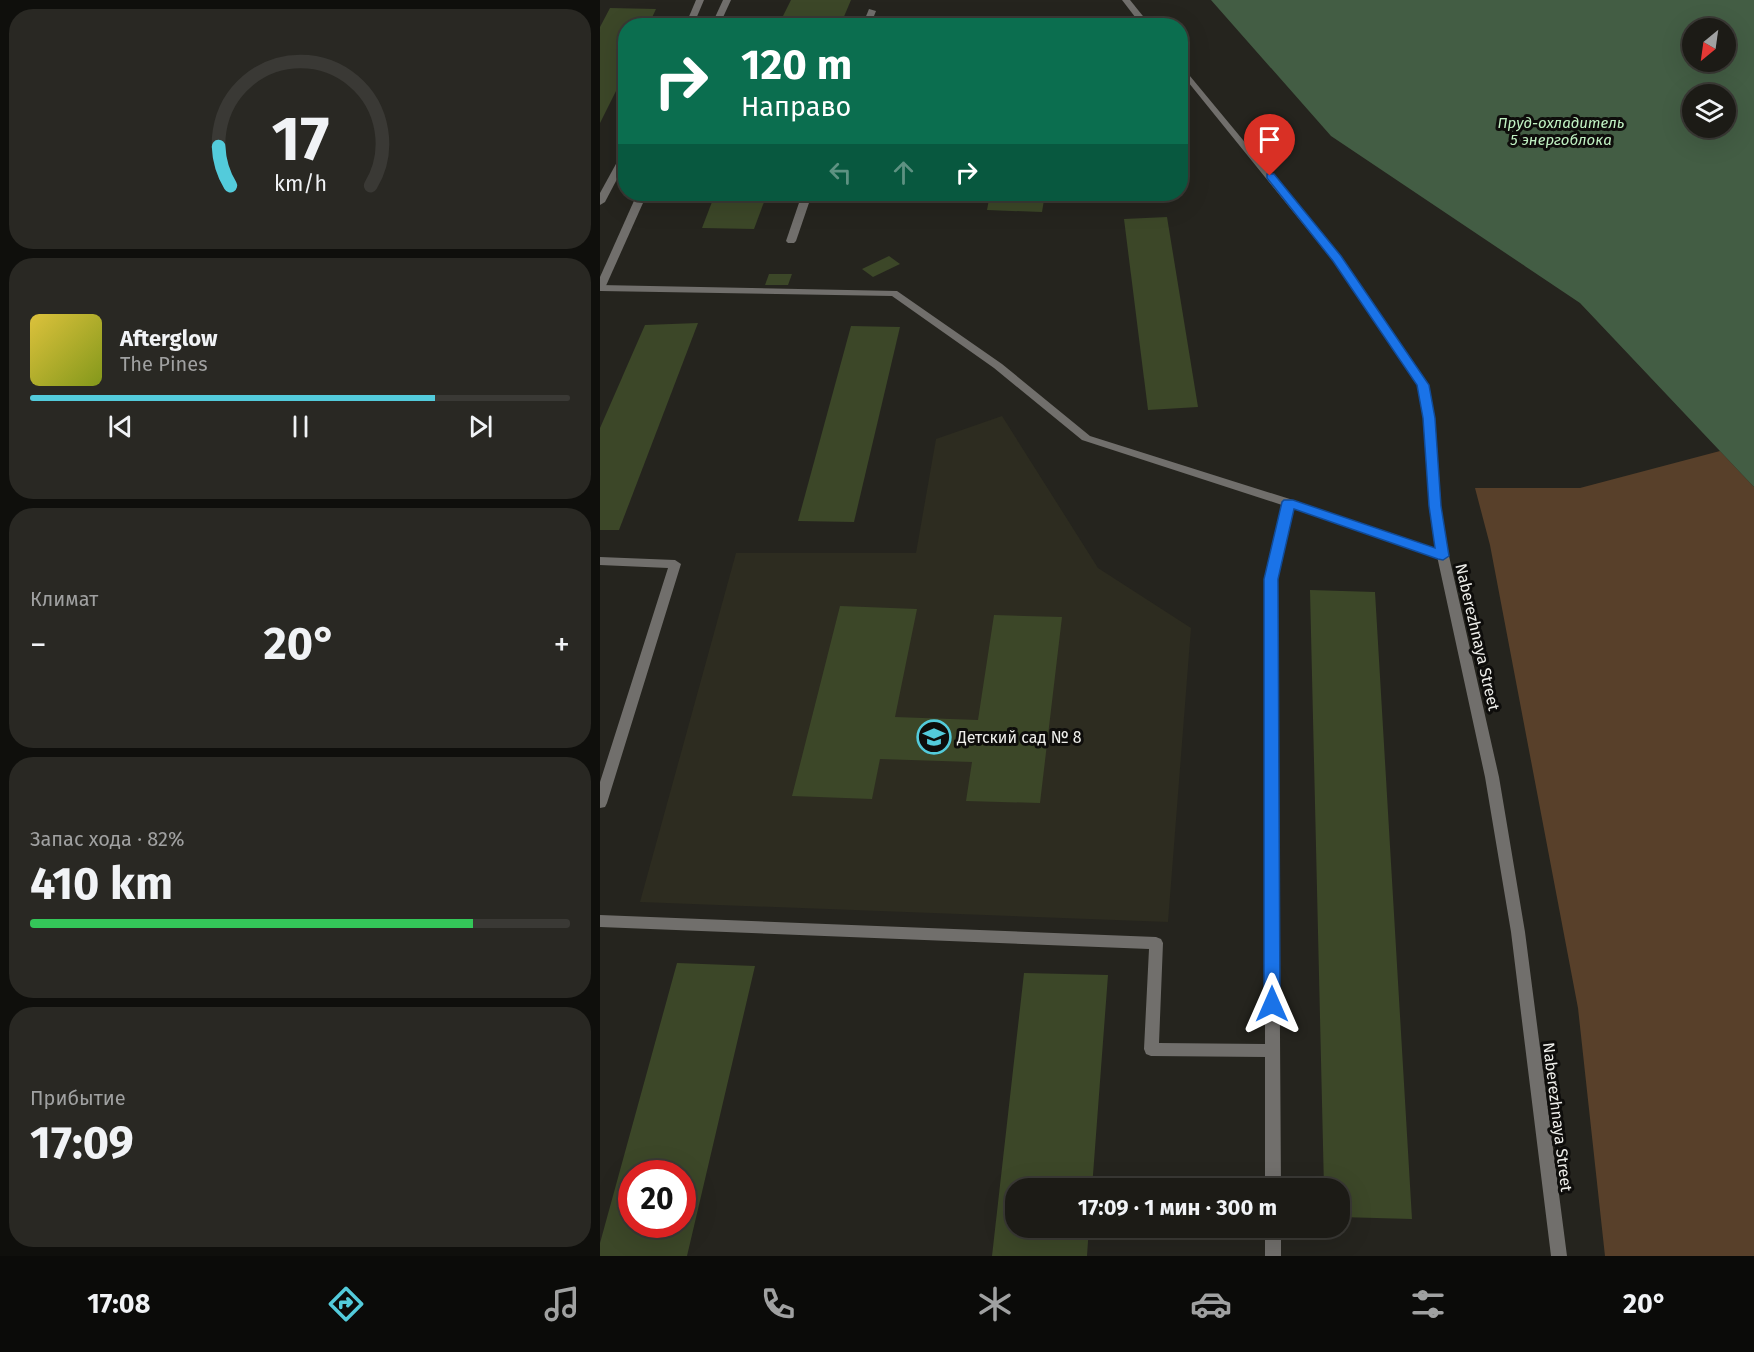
<!DOCTYPE html>
<html lang="ru">
<head>
<meta charset="utf-8">
<style>
  :root { --surface:#1c1b16; --page:#292823; --text:#f1f3f6; --muted:#a0a1a1; --line:#3a3935; --accent:#53cbdb }
  body { margin:0; font-family:"Fira Sans",sans-serif; background:var(--page); color:var(--text); height:100vh; display:flex; flex-direction:column; font-size:22px; white-space:nowrap }
  * { box-sizing:border-box; margin:0 }
  p { font-size:20px; color:var(--muted) }
  .icon { flex:none; width:33px; height:33px; fill:none; stroke:currentColor; stroke-width:2; stroke-linecap:round; stroke-linejoin:round }
  .map { position:relative; flex:1; overflow:hidden }
  .drawer { display:flex; flex-direction:column; gap:9px; padding:9px; background:#0f0f0c; width:600px }
  .drawer>* { flex:none }
  .hud { position:absolute; left:18px; top:18px; width:570px; height:183px; border-radius:24px; box-shadow:0 6px 24px #0002,0 0 0 2px var(--line); background:#0b6e4f; color:#fff; overflow:hidden }
  .needle { width:39px; rotate:209deg }
  .buttons { position:absolute; left:1082px; top:18px; display:grid; gap:12px }
  .buttons a { display:grid; place-items:center; width:54px; height:54px; border-radius:50%; background:var(--surface); box-shadow:0 6px 24px #0002,0 0 0 2px var(--line); font-size:30px }
  .speed { position:absolute; left:18px; top:1160px; display:flex; gap:12px; font-size:30px; font-weight:700; text-align:center }
  .speed>* { display:grid; place-content:center; width:78px; height:78px; border-radius:50%; background:var(--surface); box-shadow:0 6px 24px #0002,0 0 0 2px var(--line); line-height:1 }
  .speed .limit { border:9px solid #d22; background:#fff; color:#111 }
  .pin { position:absolute; display:grid; place-items:center; width:51px; height:51px; color:#fff; margin:-62px -26px; border-radius:50% 50% 50% 0; rotate:-45deg; box-shadow:0 0 6px #0007 }
  .pin .icon { rotate:45deg }
  .me { position:absolute; width:66px; margin:-33px; rotate:0deg; stroke-linejoin:round; filter:drop-shadow(0 0 4px #0008) }
  .turn { display:flex; align-items:center; gap:21px; height:126px; padding:0 24px; font-size:27px }
  .turn .icon { width:78px; height:78px; stroke-width:2.5 }
  .turn b { display:block; font-size:42px; line-height:51px }
  .lanes { display:flex; align-items:center; height:57px; padding:0 24px; background:#0003; justify-content:center; gap:30px; direction:ltr }
  .lanes .off { opacity:.35 }
  .big { font-size:45px; font-weight:700; line-height:1.1 }
  .drawer .card { flex:1; display:flex; flex-direction:column; justify-content:center; gap:9px; min-width:0; padding:0 21px; border-radius:24px; background:var(--page) }
  .drawer .dial { align-items:center; gap:0 }
  .dial svg { height:156px; overflow:visible; fill:none; stroke:var(--line); stroke-width:7; stroke-linecap:round; text-anchor:middle }
  .dial text { fill:var(--text); stroke:none }
  .song { display:flex; align-items:center; gap:18px }
  .cover { width:72px; height:72px; border-radius:9px; background:linear-gradient(135deg,hsl(50 70% 55%),hsl(70 70% 35%)) }
  .played { height:6px; border-radius:3px; background:linear-gradient(90deg,var(--accent) 75%,var(--line) 75%) }
  .keys { display:flex; justify-content:space-around; direction:ltr }
  .heat { display:flex; justify-content:space-between; align-items:center; font-size:33px; direction:ltr }
  .charge { height:9px; border-radius:4px; background:linear-gradient(90deg,#34c759 82%,var(--line) 0) }
  .trip { position:absolute; left:405px; top:1178px; width:345px; height:60px; border-radius:24px; background:var(--surface); box-shadow:0 6px 24px #0002,0 0 0 2px var(--line); font-weight:700; line-height:60px; text-align:center }
  .menu { display:flex; height:96px; justify-content:space-around; align-items:center; background:#0b0b09; color:var(--muted) }
  .menu .icon { width:42px; height:42px }
  .menu .active { color:var(--accent) }
  .menu b { font-size:27px; color:var(--text) }
  main { display:flex; flex:1; min-height:0 }
  .map>svg:first-child { display:block }
  .built { fill:#2d2c20 }
  .green { fill:#58402a }
  .water { fill:#435d44; fill-rule:evenodd }
  .building { fill:#3c4728; fill-rule:evenodd }
  .lines { fill:none; stroke-linecap:round; stroke-linejoin:round }
  .service { fill:#716f6c; fill-rule:evenodd }
  .minor { fill:#716f6c; fill-rule:evenodd }
  .tertiary { fill:#716f6c; fill-rule:evenodd }
  .route { fill:#1a73e8; stroke:#114b97; stroke-width:1.5 }
  .labels { text-anchor:middle; stroke-width:6; stroke-linejoin:round; paint-order:stroke }
  .far-water-label { font-size:15px; font-style:italic; fill:#c1f2c3; stroke:#0e0d0b }
  .street-label { font-size:16px; fill:#efefeb; stroke:#0e0d0b }
  .poi-label { font-size:16px; fill:#efefeb; stroke:#0e0d0b; text-anchor:start }
</style>
</head>
<body>
<main>
<section class="drawer">
<div class="card dial"><svg viewBox="0 0 100 80">
<path d="M14 69A42 42 0 1 1 86 69"/>
<path d="M14 69A42 42 0 0 1 8 49" stroke="#53cbdb"/>
<text x="50" y="56" font-size="32" font-weight="700">17</text>
<text x="50" y="72" font-size="11">km/h</text>
</svg></div>
<div class="card">
<div class="song"><i class="cover"></i><div><b>Afterglow</b><p>The Pines</p></div></div>
<div class="played"></div>
<div class="keys"><svg class="icon" aria-label="previous" viewBox="0 0 24 24"><path d="M18 5L8 12l10 7zM5 5v14"/></svg><svg class="icon" aria-label="pause" viewBox="0 0 24 24"><path d="M8 5v14M16 5v14"/></svg><svg class="icon" aria-label="next" viewBox="0 0 24 24"><path d="M6 5l10 7-10 7zM19 5v14"/></svg></div>
</div>
<div class="card"><p>Климат</p>
<div class="heat"><a>−</a><b class="big">20°</b><a>+</a></div>
</div>
<div class="card"><p>Запас хода · 82%</p><b class="big">410 km</b><div class="charge"></div></div>
<div class="card"><p>Прибытие</p><b class="big">17:09</b></div>
</section>
<div class="map">
<svg width="1154" height="1256" viewBox="0 0 1154 1256">
  <rect width="100%" height="100%" fill="#25241e"/>
  <path class="built" d="M402 416 498 568 591 628 568 922 40 902 136 553H316L336 439Z"/>
  <path class="green" d="M1120 451 1154 487V1256H1005L978 1008 890 545 875 488H980Z"/>
  <path class="water" d="M611 0H1154V487L980 303 731 136ZM1092 28H1125V62H1092ZM1092 94H1125V128H1092Z"/>
  <g class="building">
    <path d="M191 0H251L240 26H178Z"/>
    <path d="M10 8 56 9 48 26H26V71L0 123V27Z"/>
    <path d="M115 194H167L154 229 102 228Z"/>
    <path d="M390 194H445L442 212 387 210Z"/>
    <path d="M567 217 598 407 548 410 524 219Z"/>
    <path d="M289 256 300 264 273 277 262 269Z"/>
    <path d="M169 274H192L188 285H165Z"/>
    <path d="M98 323 19 530H0V428L45 325Z"/>
    <path d="M251 326 300 327 254 522 198 521Z"/>
    <path d="M710 590 775 592 812 1219 740 1217V1188H724Z"/>
    <path d="M240 606 317 609 295 717 378 720 394 615 462 617 440 803 366 801 372 762 280 759 272 799 192 796Z"/>
    <path d="M77 963 155 966 87 1256H0V1243ZM32 1173H82V1224H32Z"/>
    <path d="M424 973 508 975 492 1188H416V1227H489L487 1256H392Z"/>
  </g>
  <g class="lines">
    <g class="service">
      <path d="M269 9 276 11 270 26H262Z"/>
      <path d="M202 194H212L196 241 194 243H188L186 241Z"/>
      <path d="M689 499 695 503 677 579 681 1188H665V1057L551 1056 546 1054 544 1049 549 949 0 927V915L556 937 561 939 563 943 559 1043 665 1044V579L683 503Z"/>
      <path d="M0 557 75 560 81 564 7 803 5 807 0 808V782L68 568 0 565Z"/>
      <rect x="665" y="1227" width="16" height="29"/>
    </g>
    <path class="minor" d="M0 285 297 291 402 364 490 436 693 500 847 553 849 556 847 559H839L685 506 482 440 394 368 292 296 0 291Z"/>
    <g class="tertiary">
      <path d="M96 0H104L93 26H85Z"/>
      <path d="M123 0H131L119 26H111Z"/>
      <path d="M522 0H530L551 26H542Z"/>
      <path d="M580 64 740 257 828 385 834 418 841 506 849 556 899 777 925 932 967 1256H951L911 932 885 777 837 556 829 506 824 418 818 385 733 261 580 72Z"/>
      <path d="M26 150V162L5 202 0 205V193L22 153Z"/>
      <path d="M37 194H47L5 288 0 291V277Z"/>
    </g>
  </g>
  <path class="route" d="M667 174H674L741 256 829 385 835 418 841 506 849 556 843 560 838 559 694 509 678 579 680 1004 678 1009 672 1011 666 1009 664 1004V579L682 502 684 500H693L835 548 829 506 823 418 817 385 733 261 667 178Z"/>
  <defs>
    <symbol id="school-ring" viewBox="-11 -11 22 22"><circle r="9.5" fill="#0e0d0b" stroke="#53cbdb" stroke-width="1.5"/><path d="M0-5L7-2L0 1L-7-2ZM-4 1L0 2.5L4 1V4Q0 6-4 4Z" fill="#53cbdb"/></symbol>
  </defs>
  <g fill-rule="evenodd">
    <use href="#school-ring" x="315" y="718" width="38" height="38"/>
  </g>
  <g class="labels">
    <g class="far-water-label">
      <text x="961" y="128">Пруд-охладитель<tspan x="961" dy="17">5 энергоблока</tspan></text>
    </g>
    <g class="street-label">
      <text transform="translate(878 637) rotate(77)" y="6">Naberezhnaya Street</text>
      <text transform="translate(958 1117) rotate(83)" y="6">Naberezhnaya Street</text>
    </g>
    <g class="poi-label">
      <text x="357" y="743">Детский сад № 8</text>
    </g>
  </g>
</svg>
<div class="buttons">
<a><svg class="needle" viewBox="-14 -14 28 28"><path d="M0-13l5 13h-10z" fill="#e53935"/><path d="M0 13l5-13h-10z" fill="#a0a1a1"/></svg></a>
<a><svg class="icon" aria-label="layers" viewBox="0 0 24 24"><path d="M12 4l9 5-9 5-9-5zM3 14l9 5 9-5"/></svg></a>
</div>
<div class="speed"><div class="limit">20</div></div>
<div class="pin" style="left:670px;top:176px;background:#d93025"><svg class="icon" aria-label="arrive" viewBox="0 0 24 24"><path d="M6 21V4h12l-3 4 3 4H6"/></svg></div>
<svg class="me" style="left:672px;top:1004px" viewBox="-20 -20 40 40"><path d="M0-17L14 15 0 8-14 15z" fill="#1a73e8" stroke="#fff" stroke-width="4"/></svg>
<div class="trip">17:09 · 1 мин · 300 m</div>
<div class="hud">
<div class="turn"><svg class="icon" aria-label="right" viewBox="0 0 24 24"><path d="M7 20v-9h11M14 6l5 5-5 5"/></svg><div><b>120 m</b>Направо</div></div>
<div class="lanes"><svg class="icon off" aria-label="left" viewBox="0 0 24 24"><path d="M17 20v-9H6M10 6l-5 5 5 5"/></svg><svg class="icon off" aria-label="ahead" viewBox="0 0 24 24"><path d="M12 20V5M6 11l6-6 6 6"/></svg><svg class="icon" aria-label="right" viewBox="0 0 24 24"><path d="M7 20v-9h11M14 6l5 5-5 5"/></svg></div>
</div>
</div>
</main>
<nav class="menu">
<b>17:08</b>
<svg class="icon active" aria-label="directions" viewBox="0 0 24 24"><path d="M12 3l9 9-9 9-9-9zM9 14v-3h6M13 9l2 2-2 2"/></svg>
<svg class="icon" aria-label="music" viewBox="0 0 24 24"><path d="M9 18V5l10-2v13"/><circle cx="6" cy="18" r="3"/><circle cx="16" cy="16" r="3"/></svg>
<svg class="icon" aria-label="phone" viewBox="0 0 24 24"><path d="M5 4h4l2 5-3 2q2 4 5 5l2-3 5 2v4C11 20 4 13 5 4z"/></svg>
<svg class="icon" aria-label="climate" viewBox="0 0 24 24"><path d="M12 3v18M4 7l16 10M4 17L20 7"/></svg>
<svg class="icon" aria-label="car" viewBox="0 0 24 24"><path d="M5 17H2v-5l4-1 3-4h7l3 4 3 1v5h-3M9 17h6M6 11h13"/><circle cx="7" cy="17" r="2"/><circle cx="17" cy="17" r="2"/></svg>
<svg class="icon" aria-label="filters" viewBox="0 0 24 24"><path d="M4 7h16M4 17h16"/><circle cx="9" cy="7" r="2"/><circle cx="15" cy="17" r="2"/></svg>
<b>20°</b>
</nav>
</body>
</html>
